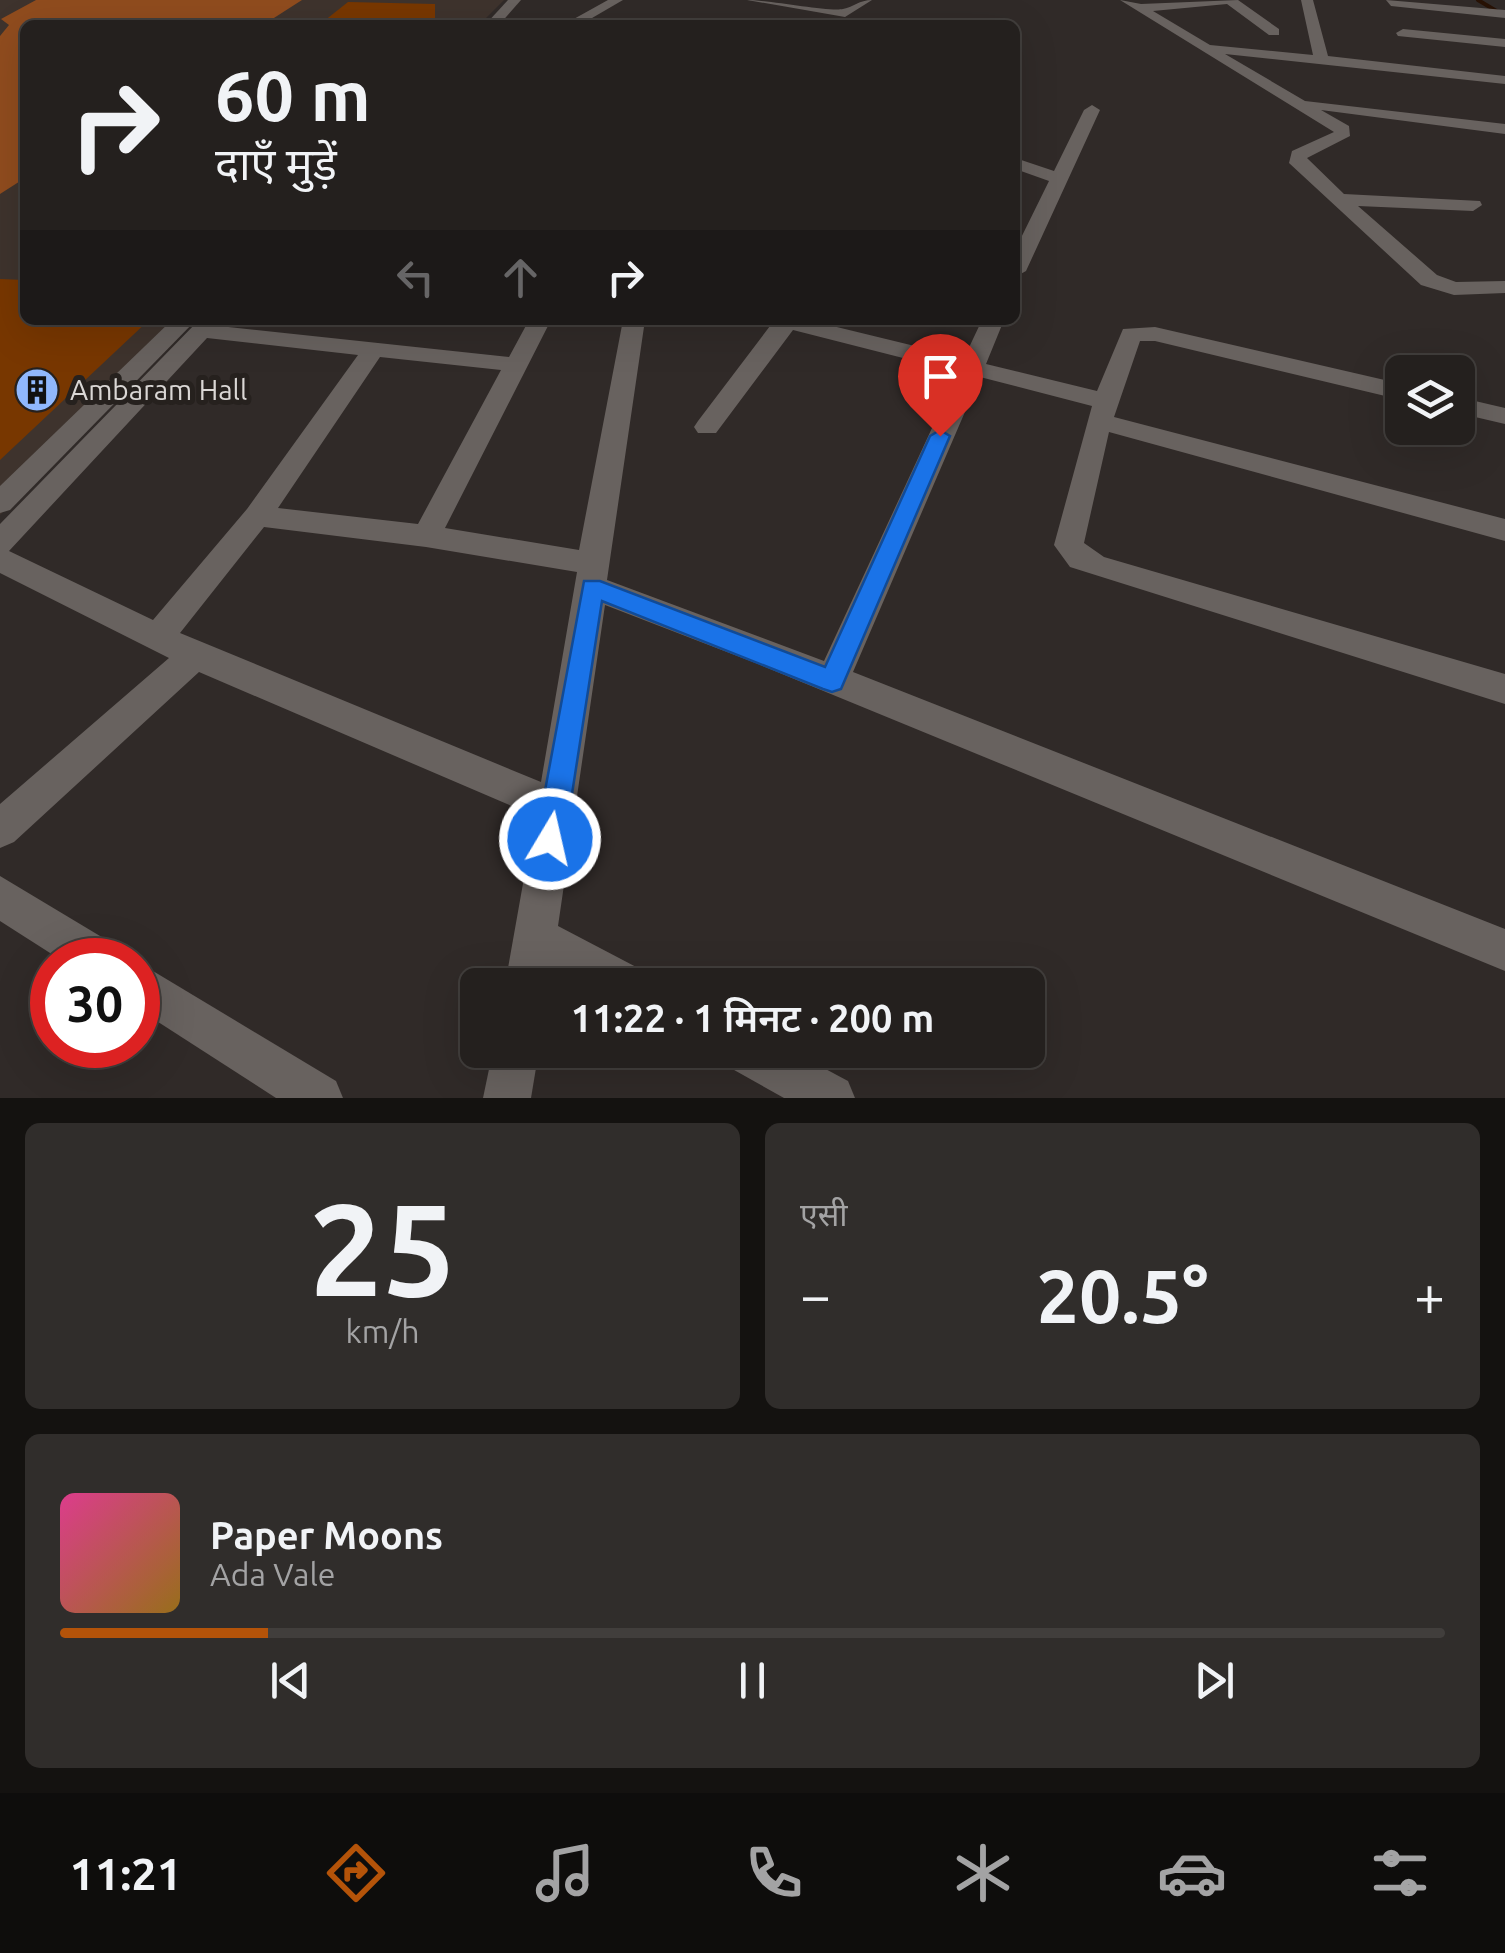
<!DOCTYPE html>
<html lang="hi">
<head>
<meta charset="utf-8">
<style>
  :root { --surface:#24201e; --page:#302d2b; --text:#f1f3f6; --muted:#a3a3a4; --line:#413e3c; --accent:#b45309 }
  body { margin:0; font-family:Ubuntu,"Noto Sans Devanagari",sans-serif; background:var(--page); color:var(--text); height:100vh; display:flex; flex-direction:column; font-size:38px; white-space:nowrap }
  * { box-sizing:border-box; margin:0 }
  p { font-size:32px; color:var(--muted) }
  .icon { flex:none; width:55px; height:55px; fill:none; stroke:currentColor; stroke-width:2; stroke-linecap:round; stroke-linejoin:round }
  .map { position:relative; height:1098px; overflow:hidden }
  .side { display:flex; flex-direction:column; gap:25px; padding:25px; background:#141210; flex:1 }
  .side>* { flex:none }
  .top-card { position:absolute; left:20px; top:20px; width:1000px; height:305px; border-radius:15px; box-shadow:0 10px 40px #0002,0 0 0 2px var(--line); background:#24201e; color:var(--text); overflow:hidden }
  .buttons { position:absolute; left:1385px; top:355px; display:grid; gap:20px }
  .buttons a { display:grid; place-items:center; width:90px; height:90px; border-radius:15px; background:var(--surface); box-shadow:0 10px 40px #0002,0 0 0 2px var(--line); font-size:50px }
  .speed { position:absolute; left:30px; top:938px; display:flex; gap:20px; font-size:50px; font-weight:700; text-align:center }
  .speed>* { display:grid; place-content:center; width:130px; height:130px; border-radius:50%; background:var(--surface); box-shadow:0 10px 40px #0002,0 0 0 2px var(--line); line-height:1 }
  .speed .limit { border:15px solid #d22; background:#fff; color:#111 }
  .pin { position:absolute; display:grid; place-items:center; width:85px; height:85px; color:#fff; margin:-102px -42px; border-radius:50% 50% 50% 0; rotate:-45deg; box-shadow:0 0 10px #0007 }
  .pin .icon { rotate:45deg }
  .me { position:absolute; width:110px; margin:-55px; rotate:9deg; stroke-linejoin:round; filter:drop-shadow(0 0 8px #0008) }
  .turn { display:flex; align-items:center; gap:35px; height:210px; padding:0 30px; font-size:45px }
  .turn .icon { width:130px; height:130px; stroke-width:2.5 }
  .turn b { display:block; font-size:70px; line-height:85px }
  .lanes { display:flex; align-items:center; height:95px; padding:0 30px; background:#0003; justify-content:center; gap:50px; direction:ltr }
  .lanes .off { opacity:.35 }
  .big { font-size:75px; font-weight:600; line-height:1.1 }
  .side .tile { flex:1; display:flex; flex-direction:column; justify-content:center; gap:15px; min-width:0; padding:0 35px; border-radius:15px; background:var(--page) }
  .side .dial { align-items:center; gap:0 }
  .dial b { font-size:130px; line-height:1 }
  .song { display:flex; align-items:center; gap:30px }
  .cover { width:120px; height:120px; border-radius:15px; background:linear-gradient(135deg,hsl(330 70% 55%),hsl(40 70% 35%)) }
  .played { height:10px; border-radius:5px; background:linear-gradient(90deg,var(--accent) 15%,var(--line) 15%) }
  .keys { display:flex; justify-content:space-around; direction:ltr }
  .heat { display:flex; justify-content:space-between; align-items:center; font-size:55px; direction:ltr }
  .side .tiles { flex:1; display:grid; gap:25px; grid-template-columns:1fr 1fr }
  .tile:last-child { grid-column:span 2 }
  .trip { position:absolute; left:460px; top:968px; width:585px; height:100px; border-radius:15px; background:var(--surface); box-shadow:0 10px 40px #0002,0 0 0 2px var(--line); font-weight:600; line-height:100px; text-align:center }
  .tab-bar { display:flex; height:160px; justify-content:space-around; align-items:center; background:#0e0d0c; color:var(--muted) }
  .tab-bar .icon { width:70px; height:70px }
  .tab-bar .current { color:var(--accent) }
  .tab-bar b { font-size:45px; color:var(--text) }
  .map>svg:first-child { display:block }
  .built { fill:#3e332d }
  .forest { fill:#904c1e }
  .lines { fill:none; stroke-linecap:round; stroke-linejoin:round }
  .stream { stroke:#271104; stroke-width:4 }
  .building { fill:#783700 }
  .minor { fill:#68625f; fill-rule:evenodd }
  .route { fill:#1a73e8; stroke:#114b97; stroke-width:2.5 }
  .labels { text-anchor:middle; stroke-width:10; stroke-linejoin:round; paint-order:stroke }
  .poi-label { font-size:28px; fill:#dad7d5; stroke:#26211e; text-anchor:start }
</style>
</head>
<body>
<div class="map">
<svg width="1505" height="1098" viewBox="0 0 1505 1098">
  <rect width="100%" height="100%" fill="#302a28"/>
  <path class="built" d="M0 0H504L479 25H25V320H191L0 515Z"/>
  <path class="forest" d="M36 0H302L263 25H25V178L0 194V36L9 25 1 19Z"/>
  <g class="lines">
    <path class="stream" d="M1478 0 1505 16"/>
  </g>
  <g class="building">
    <path d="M348 2 435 4V25H319Z"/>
    <path d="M0 279 25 280V320H149L0 460Z"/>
  </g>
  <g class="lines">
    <g class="minor">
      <path d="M508 0H521L499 25H485Z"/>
      <path d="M608 0H623L580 25H563Z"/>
      <path d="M747 0C769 0 829 12 843 9 854 7 859 0 872 0L845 17Z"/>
      <path d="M1120 0 1141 4 1238 0 1279 29V35H1269L1227 4 1153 11 1210 45 1313 55 1301 0H1313L1328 56 1505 76V84L1225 54 1305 101 1505 124V134L1321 110 1349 126 1350 136 1307 158 1344 194 1480 201 1482 205 1473 211 1358 206 1437 275 1456 282 1505 281V293L1454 295 1421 285 1289 163 1292 151 1334 132Z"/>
      <path d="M1386 0 1505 10V18L1391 6Z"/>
      <path d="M1403 29 1505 39V47L1398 36 1396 33Z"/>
      <path d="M1092 105 1100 110 1026 271 1015 277V250L1049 181 1015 169V158L1054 171 1084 110Z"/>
      <path d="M172 320H196L10 510 0 513V486Z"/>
      <path d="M199 320H223L219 326 509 357 529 320H551L445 528 579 550 623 320H645L607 580 824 661 958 372 793 330 716 433H698L694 427 698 421 773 322 808 320 964 358 982 320H1004L986 364 1097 391 1123 329 1155 327 1402 384V400L1155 341H1140L1114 417 1505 519V541L1109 432 1084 543 1104 557 1505 674V704L1070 567 1054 545 1092 406 980 377 853 672 1505 929V971L758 664 605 605 558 926 640 969 646 985H580L551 969 549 985H505L535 816 199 672 14 842 0 848V804L169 658 0 573V524ZM207 338 358 355 247 509 153 620 9 551ZM380 357 501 370 418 524 278 508ZM264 527 426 547 577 572 541 782 180 633Z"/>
      <path d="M1458 397 1505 408V424L1458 413Z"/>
      <path d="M0 876 115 945 122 960H61L0 921Z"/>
      <path d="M138 962 336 1081 343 1098H276L138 1009Z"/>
      <path d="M493 1050H539L531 1098H483Z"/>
      <path d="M720 1050H790L848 1081 855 1098H784L727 1066Z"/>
    </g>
  </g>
  <path class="route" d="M940 430 950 436 841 689 832 692 823 689 602 601 565 839 561 849 550 854 540 849 536 839 584 581H600L825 667 930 436Z"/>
  <defs>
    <symbol id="building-disc" viewBox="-11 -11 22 22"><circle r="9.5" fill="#90b8fd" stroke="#26211e"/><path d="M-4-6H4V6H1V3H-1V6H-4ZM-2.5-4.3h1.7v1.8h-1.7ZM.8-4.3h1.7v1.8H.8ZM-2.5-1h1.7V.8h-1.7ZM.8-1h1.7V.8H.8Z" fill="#111"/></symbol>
  </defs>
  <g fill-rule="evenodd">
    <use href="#building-disc" x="12" y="365" width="50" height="50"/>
  </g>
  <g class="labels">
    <g class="poi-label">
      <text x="70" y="400">Ambaram Hall</text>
    </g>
  </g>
</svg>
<div class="buttons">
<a><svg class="icon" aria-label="layers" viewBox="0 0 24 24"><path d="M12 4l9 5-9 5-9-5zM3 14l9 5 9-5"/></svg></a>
</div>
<div class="speed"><div class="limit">30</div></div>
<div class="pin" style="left:940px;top:436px;background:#d93025"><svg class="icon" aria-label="arrive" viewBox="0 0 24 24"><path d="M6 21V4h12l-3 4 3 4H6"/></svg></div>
<svg class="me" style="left:550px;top:839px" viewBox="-20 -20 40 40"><circle r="17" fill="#1a73e8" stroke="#fff" stroke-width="3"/><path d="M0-11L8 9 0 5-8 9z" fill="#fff"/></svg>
<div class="trip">11:22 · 1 मिनट · 200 m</div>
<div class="top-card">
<div class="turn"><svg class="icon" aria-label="right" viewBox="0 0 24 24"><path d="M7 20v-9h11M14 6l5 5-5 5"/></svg><div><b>60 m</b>दाएँ मुड़ें</div></div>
<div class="lanes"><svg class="icon off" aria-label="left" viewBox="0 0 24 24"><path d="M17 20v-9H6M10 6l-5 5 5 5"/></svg><svg class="icon off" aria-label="ahead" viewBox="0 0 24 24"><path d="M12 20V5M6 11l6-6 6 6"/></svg><svg class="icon" aria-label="right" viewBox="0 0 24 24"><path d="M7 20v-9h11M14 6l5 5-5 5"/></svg></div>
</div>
</div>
<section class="side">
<div class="tiles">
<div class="tile dial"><b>25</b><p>km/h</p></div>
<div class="tile"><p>एसी</p>
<div class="heat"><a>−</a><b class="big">20.5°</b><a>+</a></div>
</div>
<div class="tile">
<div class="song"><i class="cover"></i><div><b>Paper Moons</b><p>Ada Vale</p></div></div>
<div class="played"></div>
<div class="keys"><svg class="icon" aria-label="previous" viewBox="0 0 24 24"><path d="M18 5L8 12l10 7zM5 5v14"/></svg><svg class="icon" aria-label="pause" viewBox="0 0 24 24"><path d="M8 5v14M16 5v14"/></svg><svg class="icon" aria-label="next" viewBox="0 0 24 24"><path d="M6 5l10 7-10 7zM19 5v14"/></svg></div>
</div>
</div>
</section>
<nav class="tab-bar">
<b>11:21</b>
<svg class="icon current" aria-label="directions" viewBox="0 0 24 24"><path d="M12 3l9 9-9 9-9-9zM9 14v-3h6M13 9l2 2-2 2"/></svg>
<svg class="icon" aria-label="music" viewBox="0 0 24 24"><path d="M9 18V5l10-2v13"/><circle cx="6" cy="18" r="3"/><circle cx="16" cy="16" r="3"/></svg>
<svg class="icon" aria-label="phone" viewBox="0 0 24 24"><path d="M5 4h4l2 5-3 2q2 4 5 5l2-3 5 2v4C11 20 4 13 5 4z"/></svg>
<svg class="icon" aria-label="climate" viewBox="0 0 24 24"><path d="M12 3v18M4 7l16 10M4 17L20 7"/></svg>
<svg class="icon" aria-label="car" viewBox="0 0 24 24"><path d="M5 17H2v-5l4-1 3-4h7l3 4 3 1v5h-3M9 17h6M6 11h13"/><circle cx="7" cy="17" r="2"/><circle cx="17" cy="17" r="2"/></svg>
<svg class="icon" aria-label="filters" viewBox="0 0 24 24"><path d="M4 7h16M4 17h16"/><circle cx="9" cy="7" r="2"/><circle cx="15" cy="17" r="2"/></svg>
</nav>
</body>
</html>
